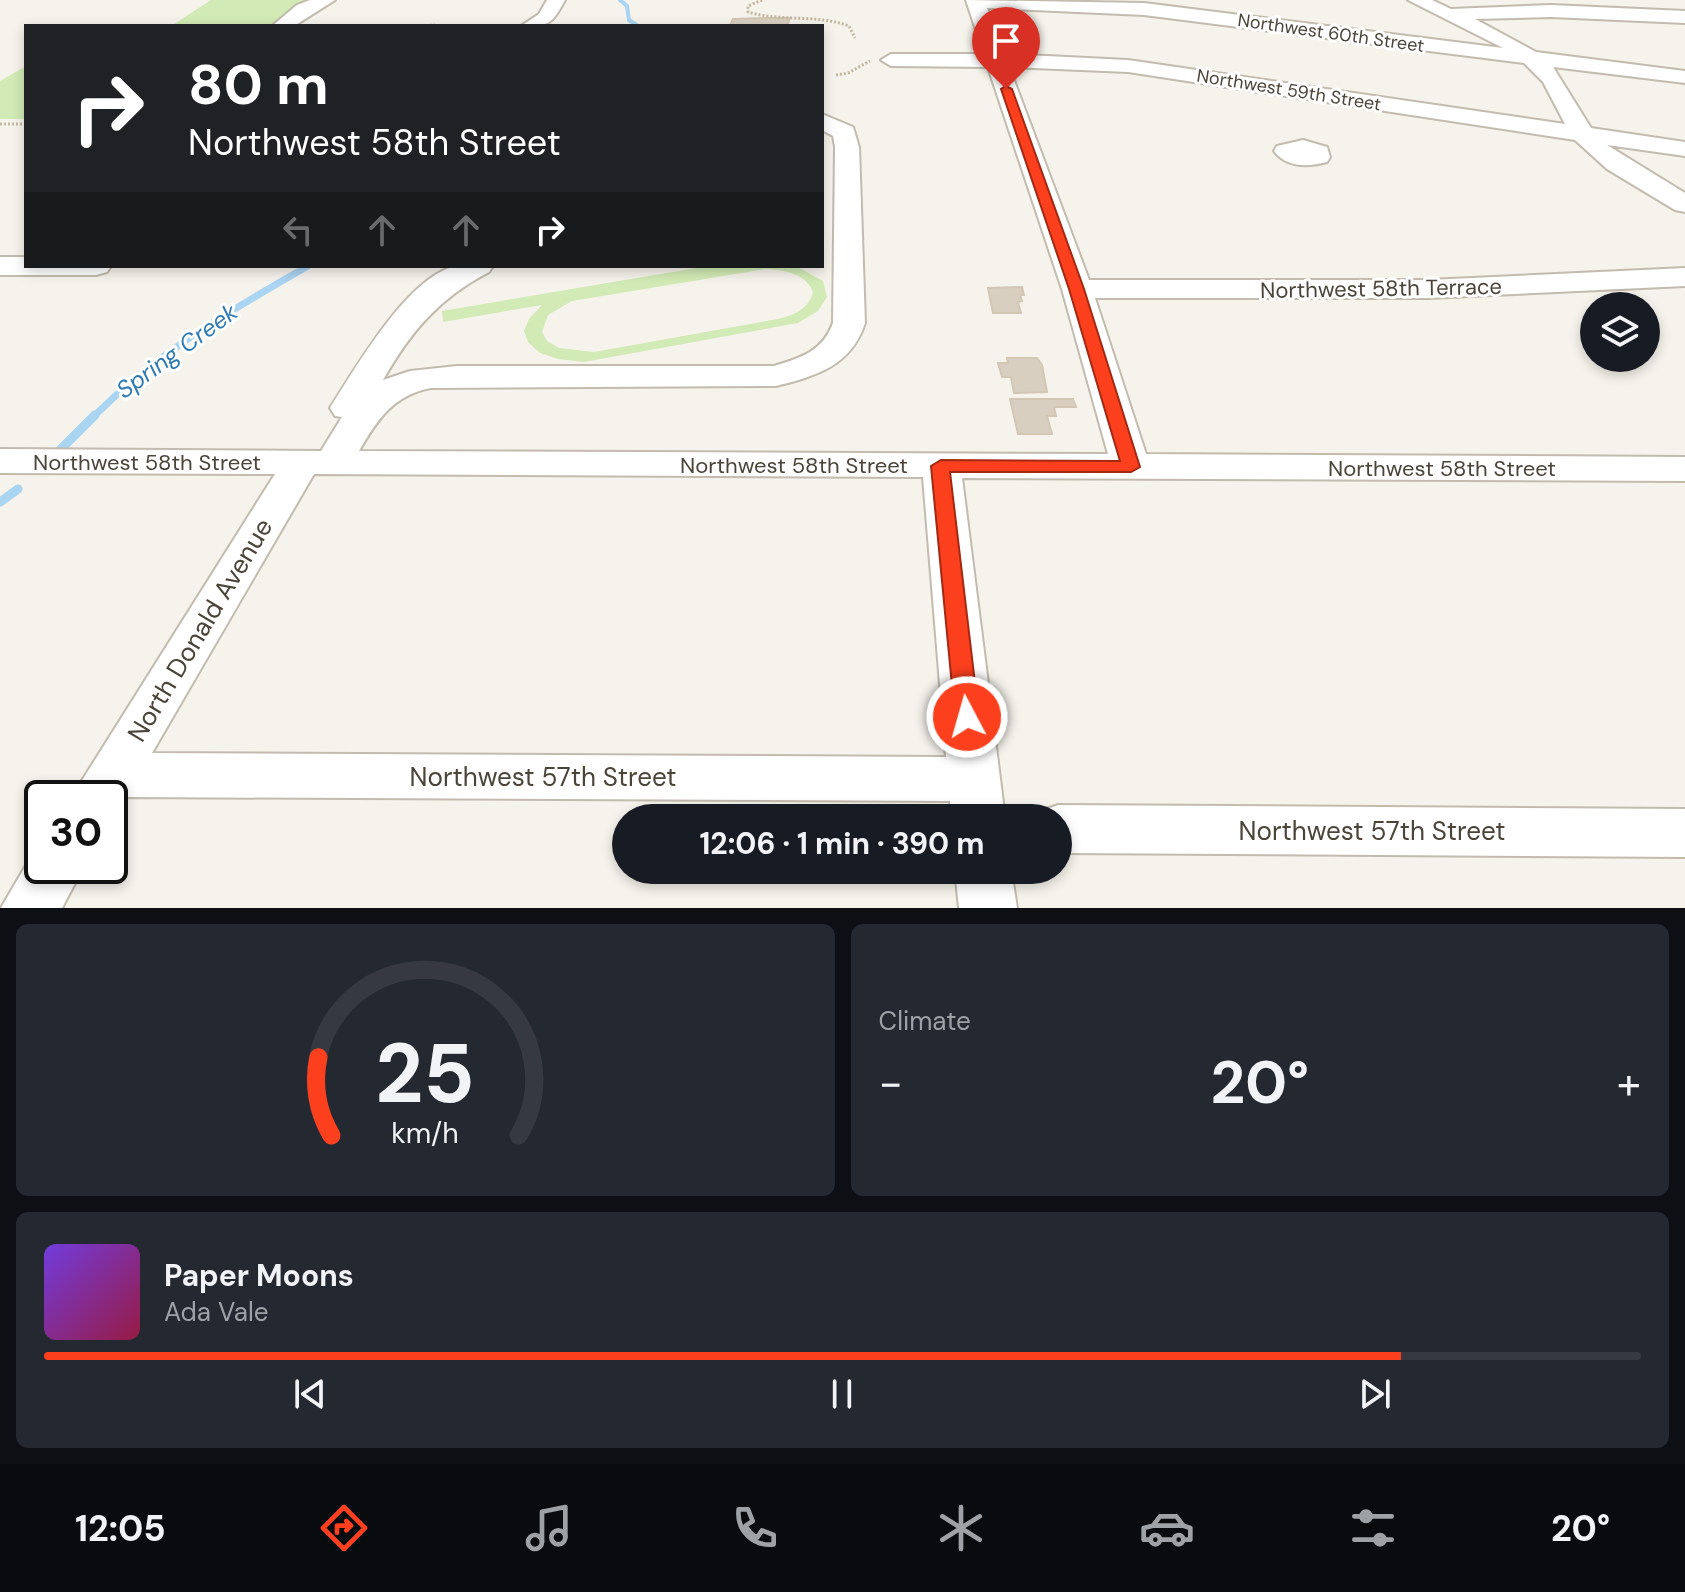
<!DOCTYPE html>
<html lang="en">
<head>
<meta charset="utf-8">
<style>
  :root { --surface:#171b24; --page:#242831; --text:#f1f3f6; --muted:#9ea1a6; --line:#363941; --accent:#fc3f1d }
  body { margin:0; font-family:"DM Sans",sans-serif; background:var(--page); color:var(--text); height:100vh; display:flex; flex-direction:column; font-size:30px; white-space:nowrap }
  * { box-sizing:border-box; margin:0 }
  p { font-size:26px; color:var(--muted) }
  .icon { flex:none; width:44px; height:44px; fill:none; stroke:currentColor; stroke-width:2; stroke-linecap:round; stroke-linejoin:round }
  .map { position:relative; height:908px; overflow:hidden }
  .sheet { display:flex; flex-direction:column; gap:16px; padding:16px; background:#0d0f14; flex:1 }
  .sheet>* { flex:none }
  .banner { position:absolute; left:24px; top:24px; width:800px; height:244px; border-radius:0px; box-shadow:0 4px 12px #0003; background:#202124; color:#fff; overflow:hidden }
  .controls { position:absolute; left:1580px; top:292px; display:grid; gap:16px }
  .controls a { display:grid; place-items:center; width:80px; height:80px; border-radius:50%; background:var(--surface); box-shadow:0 4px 12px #0003; font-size:40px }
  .speed { position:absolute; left:24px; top:780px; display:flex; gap:16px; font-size:40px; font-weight:700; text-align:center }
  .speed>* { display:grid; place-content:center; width:104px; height:104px; border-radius:50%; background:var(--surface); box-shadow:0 4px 12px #0003; line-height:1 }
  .speed .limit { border:4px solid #111; border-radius:12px; background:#fff; color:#111 }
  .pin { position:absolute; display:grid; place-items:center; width:68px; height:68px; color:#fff; margin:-82px -34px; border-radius:50% 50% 50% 0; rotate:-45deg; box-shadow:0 0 8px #0007 }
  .pin .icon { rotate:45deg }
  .me { position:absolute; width:88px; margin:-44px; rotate:354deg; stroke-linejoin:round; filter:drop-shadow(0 0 6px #0008) }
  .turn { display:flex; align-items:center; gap:28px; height:168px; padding:0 32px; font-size:36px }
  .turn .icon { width:104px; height:104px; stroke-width:2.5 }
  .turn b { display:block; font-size:56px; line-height:68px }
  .lanes { display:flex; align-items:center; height:76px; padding:0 32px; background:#0003; justify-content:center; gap:40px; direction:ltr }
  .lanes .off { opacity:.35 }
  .big { font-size:60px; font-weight:700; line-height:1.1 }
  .sheet .widget { flex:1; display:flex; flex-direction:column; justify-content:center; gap:12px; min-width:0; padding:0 28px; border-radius:12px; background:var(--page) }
  .sheet .dial { align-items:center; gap:0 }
  .dial svg { height:208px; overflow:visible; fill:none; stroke:var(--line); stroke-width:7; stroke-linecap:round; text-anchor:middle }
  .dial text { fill:var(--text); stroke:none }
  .song { display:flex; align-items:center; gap:24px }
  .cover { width:96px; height:96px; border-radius:12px; background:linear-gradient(135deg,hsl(260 70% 55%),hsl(340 70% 35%)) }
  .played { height:8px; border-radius:4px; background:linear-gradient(90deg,var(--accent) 85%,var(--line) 85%) }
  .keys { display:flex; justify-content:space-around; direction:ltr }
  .heat { display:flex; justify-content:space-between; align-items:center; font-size:44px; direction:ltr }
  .sheet .tiles { flex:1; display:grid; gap:16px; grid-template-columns:1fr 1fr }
  .widget:last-child { grid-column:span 2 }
  .trip { position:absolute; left:612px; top:804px; width:460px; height:80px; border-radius:40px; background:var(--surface); box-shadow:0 4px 12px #0003; font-weight:700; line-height:80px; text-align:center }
  .tab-bar { display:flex; height:128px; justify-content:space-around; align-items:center; background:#090b0e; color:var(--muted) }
  .tab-bar .icon { width:56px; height:56px }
  .tab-bar .current { color:var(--accent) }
  .tab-bar b { font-size:36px; color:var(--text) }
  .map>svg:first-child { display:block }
  .green { fill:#d2eab5; fill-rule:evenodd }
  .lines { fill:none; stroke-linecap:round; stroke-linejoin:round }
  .stream-far2 { stroke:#a9d4f2; stroke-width:4 }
  .stream-far1 { stroke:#a9d4f2; stroke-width:7 }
  .stream { stroke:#a9d4f2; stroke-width:9 }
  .building { fill:#d8cfc1; stroke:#d3c7b4; stroke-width:2 }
  .minor-casing { stroke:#c2bbae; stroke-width:4 }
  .path { stroke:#c4b79f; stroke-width:3; stroke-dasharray:2 2; stroke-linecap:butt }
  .minor { fill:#fff; fill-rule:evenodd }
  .route { fill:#fc3f1d; stroke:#a42913; stroke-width:2 }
  .labels { text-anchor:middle; stroke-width:6; stroke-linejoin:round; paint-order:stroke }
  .far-street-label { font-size:18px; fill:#4b4439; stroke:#fff }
  .street-label { font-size:22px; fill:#4b4439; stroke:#fff }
  .water-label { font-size:24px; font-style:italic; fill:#2e7ab2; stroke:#fff }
  .near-street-label { font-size:26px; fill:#4b4439; stroke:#fff }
</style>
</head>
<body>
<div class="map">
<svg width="1685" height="908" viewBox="0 0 1685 908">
  <rect width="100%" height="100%" fill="#f6f3ec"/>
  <g class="green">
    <path d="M211 0H308L273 26H171Z"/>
    <path d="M26 66V119H0V81Z"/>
    <path d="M708 266H796L823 281 827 297 818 311 798 323 584 362 558 359 540 353 528 342 524 331 529 319 542 305 443 322 442 311ZM765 269C783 270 806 273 813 292 809 309 794 315 778 319L594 352 559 348 547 341 542 332 548 315 572 301Z"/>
  </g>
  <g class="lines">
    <path class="stream-far2" d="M620 0 627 6 629 20 638 26"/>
    <path class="stream-far1" d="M93 417C161 350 226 313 308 266"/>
    <g class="stream">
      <path d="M58 452 95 415"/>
      <path d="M0 502 18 489"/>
    </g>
  </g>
  <g class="building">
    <path d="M765 18H790L787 26H724L730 25 733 19Z"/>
    <path d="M1022 287 1024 295H1020L1022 301 1018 302 1021 313H993L988 288Z"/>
    <path d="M1007 358H1037L1042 365 1047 392 1014 393 1011 377H1002L998 363H1008Z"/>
    <path d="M1010 399H1073L1076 407H1054L1056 416H1047L1052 434H1018Z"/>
  </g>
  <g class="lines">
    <defs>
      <g id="minor">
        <path d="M310 0H335L294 26H272L297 5Z"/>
        <path d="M547 0H565C551 25 550 26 521 26L539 14Z"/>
        <path d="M966 0 1144 3 1503 48 1408 0H1432L1451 9 1551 5 1685 11V23L1551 17 1475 19 1536 52 1685 71V83L1553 67 1591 128 1685 142V156L1607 145 1685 193V212L1675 210 1607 169 1575 140 1128 72 1009 67 1089 280H1428L1685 268V286L1428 298H1095L1146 454 1685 457V481L962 478 1005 818H951L950 801 127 797 117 814 110 817V798H71L275 474 0 473V449L321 451 342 417 335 416 330 408C355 369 408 276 456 266 467 264 481 266 493 266L489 272C439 298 410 332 383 380L410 371 457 366H774C801 358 823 351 833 323L835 147 833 136 822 130V114L853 127 859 147 865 323C851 366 816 376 776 386L431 388C393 395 377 420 359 451L1108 454 1062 289 988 67 891 66 881 60 891 54H984ZM987 8 1144 15 1524 63 1543 82 1565 124 1128 60 1004 54ZM314 474 923 477 946 757 152 753Z"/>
        <path d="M1303 140 1327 147 1330 157 1327 162C1308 167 1287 168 1274 151L1277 146Z"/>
        <path d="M0 257H26V266H111L107 272 96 275H0Z"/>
        <path d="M1058 805 1685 809V857L1058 853V818H1036L1039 812Z"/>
        <path d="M42 846V866H84L62 908H1L36 848Z"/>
        <path d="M955 870H1011L1017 908H959Z"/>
      </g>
    </defs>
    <use href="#minor" class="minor-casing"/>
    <g class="path">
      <path d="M762 0 748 6V12C781 22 817 14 849 26L855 38"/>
      <path d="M431 26 434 23"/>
      <path d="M836 75 848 73 870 61"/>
      <path d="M0 124H26"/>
    </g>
    <use href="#minor" class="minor"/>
  </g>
  <path class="route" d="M1006 86 1012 89 1084 289 1140 467 1131 472H950L979 717 975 723 967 726 958 723 955 717 931 466 941 460 1120 461 1069 289 1001 89Z"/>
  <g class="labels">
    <g class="far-street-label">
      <text transform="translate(1331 33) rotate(8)" y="6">Northwest 60th Street</text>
      <text transform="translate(1289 90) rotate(9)" y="6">Northwest 59th Street</text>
    </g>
    <g class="street-label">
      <text transform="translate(1381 288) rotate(-1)" y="8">Northwest 58th Terrace</text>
      <text x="147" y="470">Northwest 58th Street</text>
      <text x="794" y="473">Northwest 58th Street</text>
      <text x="1442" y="476">Northwest 58th Street</text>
    </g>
    <g class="water-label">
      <text transform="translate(177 351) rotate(-36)" y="8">Spring Creek</text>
    </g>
    <g class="near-street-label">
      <text transform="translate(200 630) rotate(-59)" y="9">North Donald Avenue</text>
      <text x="543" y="786">Northwest 57th Street</text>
      <text x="1372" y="840">Northwest 57th Street</text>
    </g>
  </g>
</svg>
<div class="controls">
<a><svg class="icon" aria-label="layers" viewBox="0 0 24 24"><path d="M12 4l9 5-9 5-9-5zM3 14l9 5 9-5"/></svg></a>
</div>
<div class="speed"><div class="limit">30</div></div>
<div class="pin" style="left:1006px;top:89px;background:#d93025"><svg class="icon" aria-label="arrive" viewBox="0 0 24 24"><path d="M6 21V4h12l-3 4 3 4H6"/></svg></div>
<svg class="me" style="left:967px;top:717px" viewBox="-20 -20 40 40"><circle r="17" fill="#fc3f1d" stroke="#fff" stroke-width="3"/><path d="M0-11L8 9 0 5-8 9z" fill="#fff"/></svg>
<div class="trip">12:06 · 1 min · 390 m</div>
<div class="banner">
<div class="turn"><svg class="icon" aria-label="right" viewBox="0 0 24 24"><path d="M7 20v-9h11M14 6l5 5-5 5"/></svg><div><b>80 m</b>Northwest 58th Street</div></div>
<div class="lanes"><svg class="icon off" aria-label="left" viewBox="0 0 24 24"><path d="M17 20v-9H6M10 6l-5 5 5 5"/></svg><svg class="icon off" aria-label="ahead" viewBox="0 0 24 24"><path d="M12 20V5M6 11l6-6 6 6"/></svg><svg class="icon off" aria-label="ahead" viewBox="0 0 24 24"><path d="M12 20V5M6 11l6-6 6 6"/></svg><svg class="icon" aria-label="right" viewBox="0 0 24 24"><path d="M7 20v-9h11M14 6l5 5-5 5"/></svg></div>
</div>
</div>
<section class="sheet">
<div class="tiles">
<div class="widget dial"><svg viewBox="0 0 100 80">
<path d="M14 69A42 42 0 1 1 86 69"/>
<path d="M14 69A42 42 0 0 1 9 39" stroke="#fc3f1d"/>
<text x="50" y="56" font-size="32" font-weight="700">25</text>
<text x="50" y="72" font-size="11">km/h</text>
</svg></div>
<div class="widget"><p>Climate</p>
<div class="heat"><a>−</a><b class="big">20°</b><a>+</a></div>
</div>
<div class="widget">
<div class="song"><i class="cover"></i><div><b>Paper Moons</b><p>Ada Vale</p></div></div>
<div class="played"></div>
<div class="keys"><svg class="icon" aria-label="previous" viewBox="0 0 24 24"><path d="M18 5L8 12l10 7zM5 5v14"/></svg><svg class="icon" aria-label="pause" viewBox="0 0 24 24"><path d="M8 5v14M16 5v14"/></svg><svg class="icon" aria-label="next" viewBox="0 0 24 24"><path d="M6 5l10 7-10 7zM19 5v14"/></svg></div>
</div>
</div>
</section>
<nav class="tab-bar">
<b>12:05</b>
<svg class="icon current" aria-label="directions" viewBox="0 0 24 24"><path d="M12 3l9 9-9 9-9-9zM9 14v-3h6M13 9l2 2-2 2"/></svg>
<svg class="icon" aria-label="music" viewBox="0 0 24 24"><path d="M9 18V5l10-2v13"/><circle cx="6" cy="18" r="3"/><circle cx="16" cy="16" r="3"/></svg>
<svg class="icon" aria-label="phone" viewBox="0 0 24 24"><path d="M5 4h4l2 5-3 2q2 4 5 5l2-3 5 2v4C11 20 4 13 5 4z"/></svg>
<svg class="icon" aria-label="climate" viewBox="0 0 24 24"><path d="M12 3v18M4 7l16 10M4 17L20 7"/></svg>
<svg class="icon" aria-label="car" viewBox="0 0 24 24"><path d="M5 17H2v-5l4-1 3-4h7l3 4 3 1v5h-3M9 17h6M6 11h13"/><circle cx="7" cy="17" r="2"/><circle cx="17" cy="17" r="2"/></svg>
<svg class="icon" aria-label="filters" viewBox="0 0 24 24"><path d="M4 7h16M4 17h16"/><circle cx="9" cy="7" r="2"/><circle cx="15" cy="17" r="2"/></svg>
<b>20°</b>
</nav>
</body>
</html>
